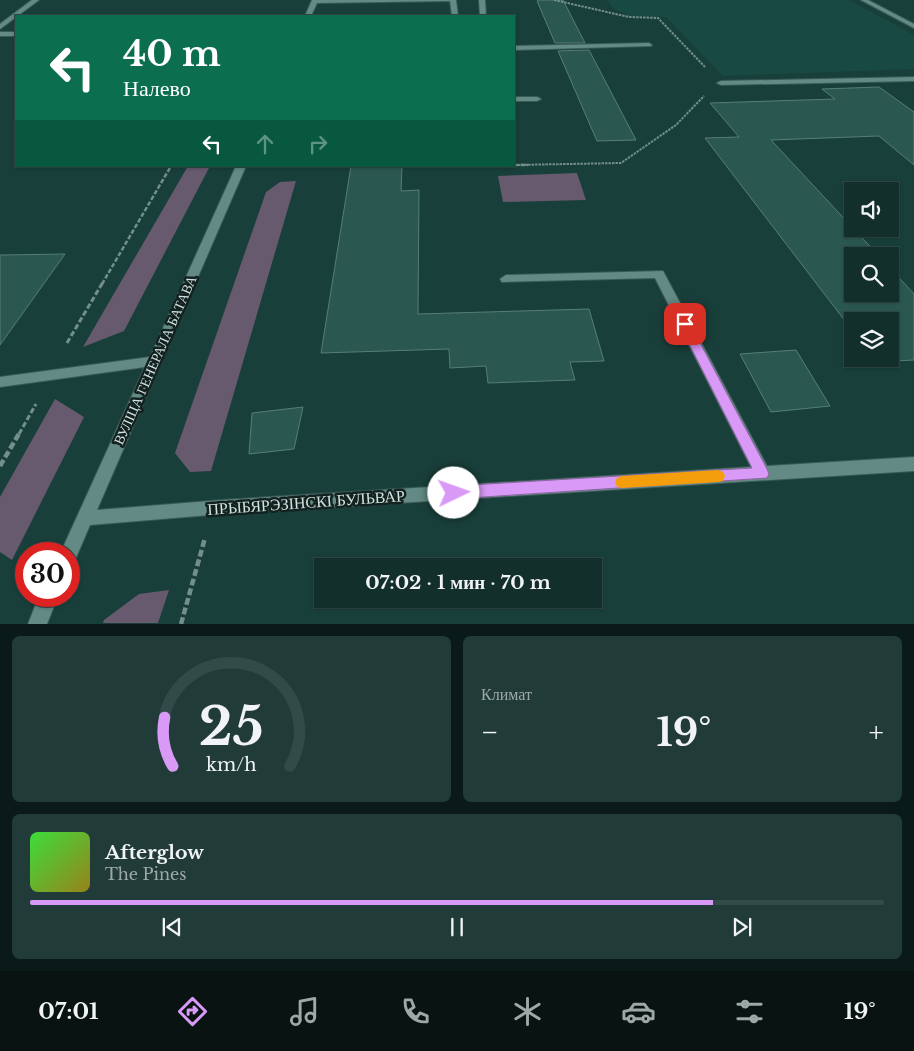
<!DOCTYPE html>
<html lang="ru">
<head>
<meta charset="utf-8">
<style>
  :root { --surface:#132f2c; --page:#203b38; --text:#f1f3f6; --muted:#9da9a9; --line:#324a48; --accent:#d99af7 }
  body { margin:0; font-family:"Libre Baskerville",serif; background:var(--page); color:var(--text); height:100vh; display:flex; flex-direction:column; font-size:19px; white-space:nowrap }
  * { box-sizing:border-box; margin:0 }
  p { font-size:16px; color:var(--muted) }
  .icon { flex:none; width:28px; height:28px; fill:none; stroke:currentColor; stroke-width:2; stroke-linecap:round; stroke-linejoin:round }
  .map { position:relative; height:624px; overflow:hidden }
  .sheet { display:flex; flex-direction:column; gap:12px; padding:12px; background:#0a1a18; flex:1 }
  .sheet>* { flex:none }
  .banner { position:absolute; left:15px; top:15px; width:500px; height:152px; border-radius:0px; box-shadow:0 1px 4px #0004,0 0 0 1px var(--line); background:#0b6e4f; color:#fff; overflow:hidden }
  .fabs { position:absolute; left:844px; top:182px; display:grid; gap:10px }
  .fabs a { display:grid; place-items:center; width:55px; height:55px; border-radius:0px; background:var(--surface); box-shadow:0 1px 4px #0004,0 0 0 1px var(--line); font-size:25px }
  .speed { position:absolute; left:15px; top:542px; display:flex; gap:10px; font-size:25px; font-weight:700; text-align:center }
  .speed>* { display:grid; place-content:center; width:65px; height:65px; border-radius:50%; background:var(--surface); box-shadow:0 1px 4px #0004,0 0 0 1px var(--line); line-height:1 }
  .speed .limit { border:8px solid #d22; background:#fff; color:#111 }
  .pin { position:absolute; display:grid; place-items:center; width:42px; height:42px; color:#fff; margin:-21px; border-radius:10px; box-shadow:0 2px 8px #0006 }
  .me { position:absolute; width:55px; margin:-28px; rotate:87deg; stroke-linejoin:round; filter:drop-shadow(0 0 4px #0008) }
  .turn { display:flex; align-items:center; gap:18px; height:105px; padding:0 25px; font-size:22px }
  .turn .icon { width:65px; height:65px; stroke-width:2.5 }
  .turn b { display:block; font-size:35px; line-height:42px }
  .lanes { display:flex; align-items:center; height:48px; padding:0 25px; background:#0003; justify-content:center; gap:25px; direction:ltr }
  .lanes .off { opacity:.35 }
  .big { font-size:38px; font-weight:800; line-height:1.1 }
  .sheet .card { flex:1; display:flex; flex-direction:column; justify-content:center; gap:8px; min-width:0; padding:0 18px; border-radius:8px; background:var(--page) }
  .sheet .dial { align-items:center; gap:0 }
  .dial svg { height:130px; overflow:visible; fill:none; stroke:var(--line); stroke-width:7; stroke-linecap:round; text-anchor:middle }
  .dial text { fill:var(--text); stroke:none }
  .song { display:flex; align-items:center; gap:15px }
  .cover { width:60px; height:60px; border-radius:8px; background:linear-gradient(135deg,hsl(120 70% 55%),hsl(50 70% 35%)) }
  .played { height:5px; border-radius:2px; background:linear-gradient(90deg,var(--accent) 80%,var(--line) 80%) }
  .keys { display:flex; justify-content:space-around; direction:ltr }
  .heat { display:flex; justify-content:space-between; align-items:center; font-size:28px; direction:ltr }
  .sheet .tiles { flex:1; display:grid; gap:12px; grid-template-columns:1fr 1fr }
  .card:last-child { grid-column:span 2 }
  .trip { position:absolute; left:314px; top:558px; width:288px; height:50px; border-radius:0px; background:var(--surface); box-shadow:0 1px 4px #0004,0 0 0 1px var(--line); font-weight:800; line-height:50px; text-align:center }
  .tabs { display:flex; height:80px; justify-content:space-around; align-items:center; background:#081312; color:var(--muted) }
  .tabs .icon { width:35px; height:35px }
  .tabs .on { color:var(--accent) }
  .tabs b { font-size:22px; color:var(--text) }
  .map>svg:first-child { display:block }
  .built { fill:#184a43 }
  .green { fill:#67596e }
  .building { fill:#2a5851; stroke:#577d77 }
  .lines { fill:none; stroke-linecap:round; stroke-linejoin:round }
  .minor-casing { stroke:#3a5a56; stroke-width:2 }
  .path-far3 { stroke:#728f8b; stroke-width:2; stroke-dasharray:2.5 1; stroke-linecap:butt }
  .path-far2 { stroke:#728f8b; stroke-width:2.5; stroke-dasharray:4.5 2; stroke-linecap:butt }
  .path-far1 { stroke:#728f8b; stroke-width:3; stroke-dasharray:5.5 2.5; stroke-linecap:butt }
  .path { stroke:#728f8b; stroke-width:4.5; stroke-dasharray:7 3; stroke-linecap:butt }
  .minor { fill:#638a84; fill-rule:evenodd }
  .route { fill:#d99af7; stroke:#8d64a1 }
  .slow { fill:#f59e0b }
  .labels { text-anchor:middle; stroke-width:5; stroke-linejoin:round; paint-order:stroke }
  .street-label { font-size:14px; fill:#cfe3df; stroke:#132220 }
  .near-street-label { font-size:16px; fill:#cfe3df; stroke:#132220 }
</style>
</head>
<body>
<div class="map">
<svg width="914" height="624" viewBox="0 0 914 624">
  <rect width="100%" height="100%" fill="#193f3a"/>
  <path class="built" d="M607 0H849L914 35V69L723 76 666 17 630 16 614 9Z"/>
  <g class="green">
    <path d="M188 166H210L124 331 83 347Z"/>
    <path d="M577 173 586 200 503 202 498 176Z"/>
    <path d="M296 181 211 471 190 472 175 453 266 192 280 182Z"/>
    <path d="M55 399 84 417 12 560 0 552V497Z"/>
    <path d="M169 590 158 623H103L104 620 139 594Z"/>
  </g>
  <g class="building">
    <path d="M539 0H563L585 43H555L537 1Z"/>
    <path d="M589 50 636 140 597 141 558 51Z"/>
    <path d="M879 87 914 112V165L879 136 771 140 879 256H852V294H890V268L914 294V360L877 362 875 359H890V321H852V330L705 138 739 137 710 103 835 99 822 89Z"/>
    <path d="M351 166H402L401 191 419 190 418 314 589 309 604 361 570 362 575 380 488 383 486 366 450 368 449 349 321 353Z"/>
    <path d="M65 254 0 345V255Z"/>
    <path d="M796 350 830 406 771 412 740 354Z"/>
    <path d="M303 407 294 449 249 454 252 413Z"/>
  </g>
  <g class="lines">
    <defs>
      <g id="minor">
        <path d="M32 0H39L0 29V24Z"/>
        <path d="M312 0H456L458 16H452L450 1 317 3 311 16H305Z"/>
        <path d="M479 0H485L486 16H480Z"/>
        <path d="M861 0H868L914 24V28Z"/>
        <rect x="0" y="32" width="16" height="4"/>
        <path d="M649 43 652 45 651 46 514 50V46Z"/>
        <path d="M914 77V81L721 85 717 83 721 81Z"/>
        <path d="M514 97H537L541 99 537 101H514Z"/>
        <path d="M236 166H246L97 510 222 500 751 467 655 278 502 282 500 279 506 275 663 271 767 466 914 457V471L222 514 90 525 75 560 69 562V554H60L145 367 0 387V377L150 357Z"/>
        <path d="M39 596H58L47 624H28Z"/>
      </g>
    </defs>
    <use href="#minor" class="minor-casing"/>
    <g class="path-far3">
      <path d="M554 0 629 17 658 18 705 67"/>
      <path d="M514 165 621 163 676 125 704 96"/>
    </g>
    <g class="path-far2">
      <path d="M514 165H528"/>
      <path d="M102 284 171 166"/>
    </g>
    <g class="path-far1">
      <path d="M67 343 103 282"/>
      <path d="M19 434 36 404"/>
    </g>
    <g class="path">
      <path d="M0 466 20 432"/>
      <path d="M181 624 205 538"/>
    </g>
    <use href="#minor" class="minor"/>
  </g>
  <path class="route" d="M685 320 690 324 767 469 769 474 767 478 454 499 448 497 446 493 448 488 454 486 752 468 679 324Z"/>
  <path class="slow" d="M718 470 723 472 725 476 723 481 718 482 622 488 617 487 615 482 617 478 622 476Z"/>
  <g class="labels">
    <g class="street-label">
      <text transform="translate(155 360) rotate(-66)" y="5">ВУЛІЦА ГЕНЕРАЛА БАТАВА</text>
    </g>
    <g class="near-street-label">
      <text transform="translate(306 502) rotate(-4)" y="6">ПРЫБЯРЭЗІНСКІ БУЛЬВАР</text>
    </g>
  </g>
</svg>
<div class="fabs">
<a><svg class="icon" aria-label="sound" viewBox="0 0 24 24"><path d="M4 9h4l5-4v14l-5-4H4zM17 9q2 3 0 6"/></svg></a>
<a><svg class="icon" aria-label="search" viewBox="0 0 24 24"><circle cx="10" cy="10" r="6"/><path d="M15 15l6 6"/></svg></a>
<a><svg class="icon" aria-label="layers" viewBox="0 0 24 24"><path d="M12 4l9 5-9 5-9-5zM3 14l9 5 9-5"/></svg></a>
</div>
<div class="speed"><div class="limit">30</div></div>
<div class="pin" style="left:685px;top:324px;background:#d93025"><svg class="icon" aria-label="arrive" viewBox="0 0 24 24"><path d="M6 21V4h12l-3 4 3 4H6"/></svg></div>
<svg class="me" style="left:454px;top:493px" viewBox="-20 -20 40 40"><circle r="19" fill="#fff"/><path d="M0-13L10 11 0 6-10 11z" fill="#d99af7"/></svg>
<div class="trip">07:02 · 1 мин · 70 m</div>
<div class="banner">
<div class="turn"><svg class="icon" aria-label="left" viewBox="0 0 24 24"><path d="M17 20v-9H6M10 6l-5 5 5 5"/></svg><div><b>40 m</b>Налево</div></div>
<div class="lanes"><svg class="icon" aria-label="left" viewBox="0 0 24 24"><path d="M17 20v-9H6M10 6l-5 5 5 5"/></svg><svg class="icon off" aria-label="ahead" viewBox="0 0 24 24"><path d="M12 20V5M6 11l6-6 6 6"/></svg><svg class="icon off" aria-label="right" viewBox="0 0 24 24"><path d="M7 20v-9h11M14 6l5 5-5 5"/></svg></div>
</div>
</div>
<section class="sheet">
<div class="tiles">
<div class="card dial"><svg viewBox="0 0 100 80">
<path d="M14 69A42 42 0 1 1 86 69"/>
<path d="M14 69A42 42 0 0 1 9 39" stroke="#d99af7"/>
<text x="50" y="56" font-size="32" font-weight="700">25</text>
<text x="50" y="72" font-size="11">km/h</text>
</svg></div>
<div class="card"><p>Климат</p>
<div class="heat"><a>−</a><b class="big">19°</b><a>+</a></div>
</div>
<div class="card">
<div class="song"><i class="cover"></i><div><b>Afterglow</b><p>The Pines</p></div></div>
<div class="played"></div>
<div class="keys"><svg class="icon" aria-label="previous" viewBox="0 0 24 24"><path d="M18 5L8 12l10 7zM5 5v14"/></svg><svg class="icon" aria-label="pause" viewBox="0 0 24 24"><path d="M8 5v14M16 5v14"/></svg><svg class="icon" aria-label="next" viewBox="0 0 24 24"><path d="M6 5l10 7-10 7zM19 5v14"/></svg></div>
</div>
</div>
</section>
<nav class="tabs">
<b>07:01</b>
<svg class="icon on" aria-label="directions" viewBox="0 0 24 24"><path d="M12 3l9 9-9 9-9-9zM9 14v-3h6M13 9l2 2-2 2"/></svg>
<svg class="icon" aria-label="music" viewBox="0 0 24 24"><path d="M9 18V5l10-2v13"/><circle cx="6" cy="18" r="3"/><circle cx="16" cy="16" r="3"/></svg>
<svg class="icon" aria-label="phone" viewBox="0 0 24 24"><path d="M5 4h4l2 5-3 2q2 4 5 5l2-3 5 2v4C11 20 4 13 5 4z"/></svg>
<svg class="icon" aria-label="climate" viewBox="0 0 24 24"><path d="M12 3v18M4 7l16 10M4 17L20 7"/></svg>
<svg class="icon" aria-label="car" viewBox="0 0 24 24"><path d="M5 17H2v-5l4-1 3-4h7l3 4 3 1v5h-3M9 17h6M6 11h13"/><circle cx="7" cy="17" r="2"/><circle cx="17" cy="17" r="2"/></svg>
<svg class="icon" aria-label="filters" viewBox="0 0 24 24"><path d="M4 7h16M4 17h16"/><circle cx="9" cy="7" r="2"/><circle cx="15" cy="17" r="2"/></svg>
<b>19°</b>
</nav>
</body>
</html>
